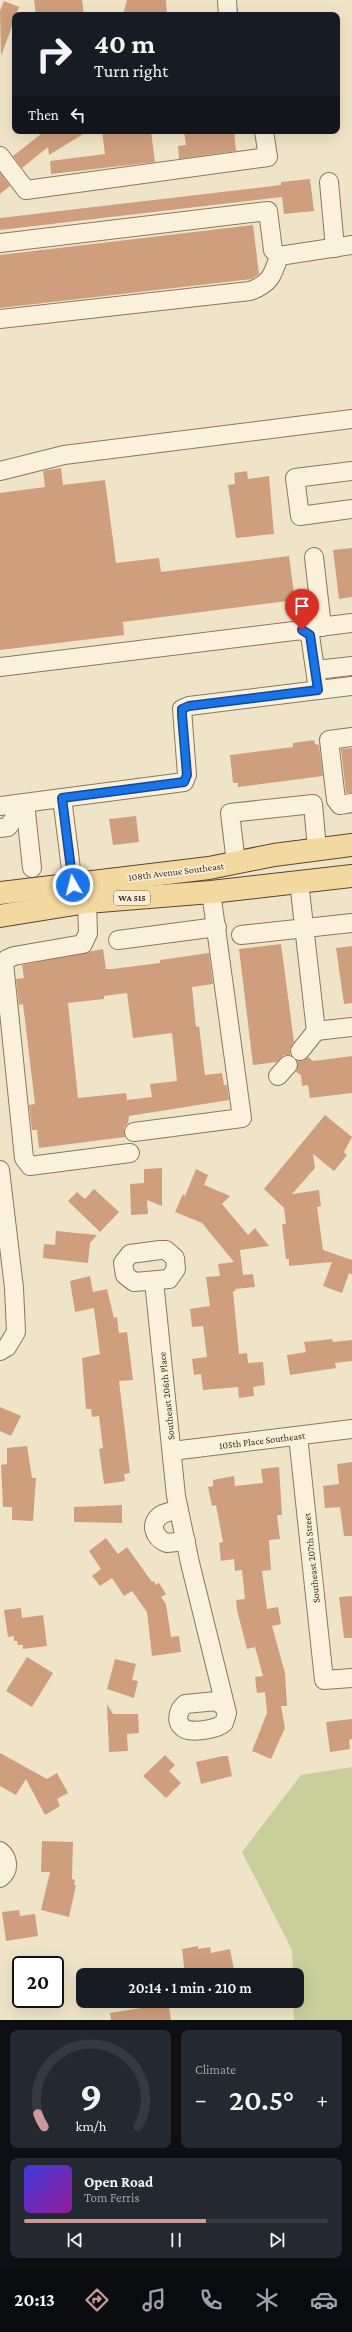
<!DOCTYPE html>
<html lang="en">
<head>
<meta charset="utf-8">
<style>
  :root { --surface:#171b24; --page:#242831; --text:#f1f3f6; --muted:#9ea1a6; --line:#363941; --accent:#cc999b }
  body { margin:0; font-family:"Crimson Pro",serif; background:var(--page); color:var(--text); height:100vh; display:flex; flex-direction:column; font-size:15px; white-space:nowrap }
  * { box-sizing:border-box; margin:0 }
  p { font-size:13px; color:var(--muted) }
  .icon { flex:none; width:22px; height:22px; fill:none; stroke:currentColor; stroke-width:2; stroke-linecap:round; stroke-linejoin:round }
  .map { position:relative; height:2020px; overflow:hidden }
  .side { display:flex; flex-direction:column; gap:10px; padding:10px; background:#0d0f14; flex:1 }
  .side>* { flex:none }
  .top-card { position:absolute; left:12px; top:12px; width:328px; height:122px; border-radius:8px; box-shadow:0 4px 16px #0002; background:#171b24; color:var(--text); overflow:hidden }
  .speed { position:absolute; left:12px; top:1956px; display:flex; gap:8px; font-size:20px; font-weight:700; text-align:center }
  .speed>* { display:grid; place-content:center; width:52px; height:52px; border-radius:50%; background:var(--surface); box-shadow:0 4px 16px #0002; line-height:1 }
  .speed .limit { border:2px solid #111; border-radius:6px; background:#fff; color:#111 }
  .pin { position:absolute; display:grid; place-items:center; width:34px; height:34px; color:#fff; margin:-41px -17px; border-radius:50% 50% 50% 0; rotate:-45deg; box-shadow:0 0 4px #0007 }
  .pin .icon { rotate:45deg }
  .me { position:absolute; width:44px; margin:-22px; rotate:352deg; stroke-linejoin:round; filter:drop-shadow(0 0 3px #0008) }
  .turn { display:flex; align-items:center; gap:14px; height:84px; padding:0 16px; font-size:18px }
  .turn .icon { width:52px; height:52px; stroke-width:2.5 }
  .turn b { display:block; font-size:28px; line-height:34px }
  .then { display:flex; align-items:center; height:38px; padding:0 16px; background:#0003; gap:8px; font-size:15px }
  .big { font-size:30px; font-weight:600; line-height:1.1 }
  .side .widget { flex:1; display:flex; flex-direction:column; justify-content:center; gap:6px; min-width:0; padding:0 14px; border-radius:8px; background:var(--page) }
  .side .dial { align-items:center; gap:0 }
  .dial svg { height:104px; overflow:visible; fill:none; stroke:var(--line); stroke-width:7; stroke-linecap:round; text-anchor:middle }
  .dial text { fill:var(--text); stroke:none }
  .song { display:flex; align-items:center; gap:12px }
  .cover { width:48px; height:48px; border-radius:6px; background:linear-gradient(135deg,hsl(240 70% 55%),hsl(300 70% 35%)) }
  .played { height:4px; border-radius:2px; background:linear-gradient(90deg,var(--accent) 60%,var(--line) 60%) }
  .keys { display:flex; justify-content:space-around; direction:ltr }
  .heat { display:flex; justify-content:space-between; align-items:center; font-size:22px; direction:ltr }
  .side .tiles { flex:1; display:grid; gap:10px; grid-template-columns:1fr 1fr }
  .widget:last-child { grid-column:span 2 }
  .trip { position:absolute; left:76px; top:1968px; width:228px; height:40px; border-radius:8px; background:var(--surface); box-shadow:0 4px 16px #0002; font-weight:600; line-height:40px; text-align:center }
  .menu { display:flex; height:64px; justify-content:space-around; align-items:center; background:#090b0e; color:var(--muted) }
  .menu .icon { width:28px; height:28px }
  .menu .on { color:var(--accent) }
  .menu b { font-size:18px; color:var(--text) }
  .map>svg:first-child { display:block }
  .green { fill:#c9cf9b }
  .building { fill:#cf9f7d; fill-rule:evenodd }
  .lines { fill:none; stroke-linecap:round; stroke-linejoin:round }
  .minor-casing { stroke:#8d765c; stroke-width:20 }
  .major-casing { stroke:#5b4430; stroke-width:24 }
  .minor { stroke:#faf1dc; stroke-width:18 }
  .major { stroke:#f3d9a0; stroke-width:22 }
  .route-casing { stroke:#114b97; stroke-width:10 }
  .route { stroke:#1a73e8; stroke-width:7 }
  .labels { text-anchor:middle; stroke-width:3.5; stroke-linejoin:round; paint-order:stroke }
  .shield { fill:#f7eed8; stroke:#756857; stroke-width:1 }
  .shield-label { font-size:9px; font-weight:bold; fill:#3d2e20 }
  .street-label { font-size:10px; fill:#3d2e20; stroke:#f7eed8 }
</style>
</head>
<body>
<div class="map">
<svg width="352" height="2020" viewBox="0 0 352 2020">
  <rect width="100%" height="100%" fill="#f0e4c8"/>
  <path class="green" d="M352 1767V2020H294L293 2001H297V1975H293L292 1950 242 1852 301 1775Z"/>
  <g class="building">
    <path d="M34 0H82L84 15H36Z"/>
    <path d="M127 0H166L167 15H123Z"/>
    <path d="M4 1 19 7 1 56 0 11Z"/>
    <path d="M45 131H88L49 155 48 147 22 168 13 156Z"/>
    <path d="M102 131H151L155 162 51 174 50 161 105 154Z"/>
    <path d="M184 131H234L236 151 179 159 178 146 186 145Z"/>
    <path d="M0 173 10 186 0 194Z"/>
    <path d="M310 179 314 211 284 214 282 197 0 230V218L281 185V182Z"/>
    <path d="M253 225 259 274 252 279 0 308V255Z"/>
    <path d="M61 468 63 485 105 480 116 563 159 558 161 572 289 556 295 600 123 622 124 635 0 650V493L45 487 43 471Z"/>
    <path d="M247 471 248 479 269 476 274 534 236 538 228 485 235 484 234 473Z"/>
    <path d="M352 548V597L339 599 333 550Z"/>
    <path d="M314 740 315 744 319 745 323 776 238 787V783H233L230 755 293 747V743Z"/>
    <path d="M352 748V793H346L341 749Z"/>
    <path d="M136 816 139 842 113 845 109 819Z"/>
    <path d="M281 944 294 1042 290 1049V1055H284L277 1062 253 1065 239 949Z"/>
    <path d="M352 946V1003L344 1004 336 948Z"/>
    <path d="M103 949 106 969H112L160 963V960L209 953 213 984 192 987 196 1027 199 1026 205 1075 222 1073 224 1085H227L229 1100 129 1116 128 1123 124 1128 125 1137 39 1148 37 1130H32L29 1105 35 1104 23 1004 19 1005 16 979 24 978 22 965ZM127 993 133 1038 172 1033 177 1081 150 1084 152 1097 127 1100 126 1093 78 1098 68 1003 104 999V996Z"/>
    <path d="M352 1056V1093L310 1098 308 1085 302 1086 301 1075 296 1072 298 1061H303L308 1057 313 1061Z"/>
    <path d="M325 1115 352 1137 344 1152 347 1155 334 1171 313 1154 315 1168 292 1194 319 1190 321 1206 317 1207 323 1250 352 1260V1274L349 1273 342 1293 323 1286 332 1262 289 1266V1259H286L282 1224H286L284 1208 264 1189Z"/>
    <path d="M162 1168V1206L147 1200 148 1214 131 1215 130 1184 144 1183V1169Z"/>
    <path d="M196 1169 208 1175 204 1185 230 1196 222 1204 248 1235 255 1228 269 1246 240 1250 243 1275 253 1274 255 1287 235 1289 236 1291H233L239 1354 247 1353 248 1363 263 1362 265 1385 253 1387 254 1396 239 1398 238 1387 203 1390 201 1374 194 1375 192 1359 207 1357 203 1326 192 1327 190 1309 210 1306 206 1277 220 1276 218 1264 234 1262 202 1223 175 1212 183 1194 185 1196Z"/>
    <path d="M94 1189 119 1212 100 1232 68 1201 77 1192 85 1199Z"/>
    <path d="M56 1231 97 1235 90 1243 88 1263 43 1258 44 1244 55 1245Z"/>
    <path d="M90 1276 93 1292 107 1289 114 1318 117 1317 119 1333 127 1332 133 1380 119 1381 130 1473 124 1474 125 1481 104 1484 99 1449 103 1448 99 1416 92 1417 91 1409H86L82 1358 100 1354 94 1308 75 1312 70 1281Z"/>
    <path d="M332 1339 333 1342 352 1340V1361L335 1363 336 1368 290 1375 287 1355 306 1352 304 1342Z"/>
    <path d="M0 1407 21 1416 11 1436 0 1431Z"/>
    <path d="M27 1446 32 1478H36L33 1521 12 1520V1507H3L1 1465 7 1464V1448Z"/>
    <path d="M352 1462V1536H344L340 1507 325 1508 323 1486 339 1484 337 1464Z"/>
    <path d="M279 1467 282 1515H277L280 1539 269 1540 271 1570 262 1571 267 1609 278 1607 281 1624 272 1626 285 1673 287 1706H281L285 1728 271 1759 252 1751 267 1713 265 1692 257 1693 255 1677 263 1676 255 1647 247 1649 237 1610 236 1600 245 1599 242 1570 235 1571 234 1559 221 1561 219 1543 223 1542 216 1505 212 1506 208 1487 213 1486V1480L234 1476 235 1486 263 1483 261 1469Z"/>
    <path d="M122 1505V1523L74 1522V1507Z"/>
    <path d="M106 1538 118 1554 127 1547 152 1582 154 1581 156 1585 159 1583 166 1594 161 1597 166 1604 171 1637 179 1636 181 1652 152 1656 147 1612 132 1591 124 1596 112 1578 100 1586 92 1576 101 1569 89 1551Z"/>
    <path d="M352 1596V1638H344L339 1597Z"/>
    <path d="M21 1608 22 1618 43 1615 47 1646 23 1649V1645H18L17 1641H14V1636L8 1637 4 1610Z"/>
    <path d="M27 1657 53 1673 32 1707 6 1691Z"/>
    <path d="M115 1659 136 1664 132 1680 138 1681 134 1698 107 1689Z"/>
    <path d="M107 1704 113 1714H138L139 1733 127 1734 128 1751 109 1752Z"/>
    <path d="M352 1719V1739L349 1740 350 1749 330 1752 326 1722Z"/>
    <path d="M0 1753 47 1779 57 1773 68 1793 57 1799 60 1806 45 1815 26 1779 16 1795 0 1786Z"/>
    <path d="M165 1755 175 1765 169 1771 181 1783 166 1798 143 1776Z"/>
    <path d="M223 1756H228L232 1776 201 1784 196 1762Z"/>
    <path d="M42 1841 73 1842 72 1879 75 1880 74 1885H76L69 1917 41 1910 50 1872H41Z"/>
    <path d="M19 1910 20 1916 35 1914 38 1936 6 1941 2 1912Z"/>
    <path d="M198 1946V1949L210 1947 211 1953 230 1949 235 1975H201L200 1972 185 1975 182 1949Z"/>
    <path d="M154 2001H168L171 2020H111L110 2013 154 2006Z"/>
  </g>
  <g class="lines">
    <defs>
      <g id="minor">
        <path d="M227 0 228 15"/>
        <path d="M0 156 26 190 268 157 264 131"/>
        <path d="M329 182 335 248"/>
        <path d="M0 243 268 211 273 250 279 256"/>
        <path d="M279 256 352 245"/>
        <path d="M0 319 250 291C270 284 273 275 279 256"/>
        <path d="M0 471 64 455 352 419"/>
        <path d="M352 471 295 478 300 516 352 509"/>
        <path d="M314 557 322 627"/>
        <path d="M311 628 352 623"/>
        <path d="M0 667 302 630 310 635 318 690"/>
        <path d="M316 670 352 666"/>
        <path d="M352 737 329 740 336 800 340 805 352 803"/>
        <path d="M62 798 73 885"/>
        <path d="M25 803 32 868"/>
        <path d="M0 806 184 782 187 775 182 709 189 706 352 686"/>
        <path d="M0 828 8 827 25 803"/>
        <path d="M236 863 230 813 313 804 317 849"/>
        <path d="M299 882 316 1031 352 1027"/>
        <path d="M87 902 88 933 83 944 14 956 7 959 4 963 24 1158 30 1166 130 1153"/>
        <path d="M241 935 352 923"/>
        <path d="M118 940 217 927"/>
        <path d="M300 1051 316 1031"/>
        <path d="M278 1076 288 1065"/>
        <path d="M134 1132 242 1118 211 892"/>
        <path d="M0 1170 14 1288 16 1332 7 1347 0 1351"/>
        <path d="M160 1250H166L175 1258 176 1269 169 1279 134 1282 125 1275 123 1263 130 1254Z"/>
        <path d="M154 1281 176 1496 190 1563 227 1713 224 1723C217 1729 198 1732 188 1730 174 1726 177 1711 185 1704L217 1701 225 1708"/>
        <path d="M298 1436 324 1680 352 1678"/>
        <path d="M172 1451 352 1429"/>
        <path d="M179 1510C173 1511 166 1512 161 1515 148 1524 155 1539 167 1543L186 1541"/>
        <path d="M0 1851C9 1858 10 1871 0 1878"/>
      </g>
      <g id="major">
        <path d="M0 893 209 868 274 855 352 845"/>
        <path d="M0 916 87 902 211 892 352 876"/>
      </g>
    </defs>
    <use href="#minor" class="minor-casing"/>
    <use href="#major" class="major-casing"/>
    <use href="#minor" class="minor"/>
    <use href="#major" class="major"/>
  </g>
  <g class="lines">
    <defs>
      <path id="route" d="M73 885 62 798 184 782 187 775 182 715V709L189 706 318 690 310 635 302 630"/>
    </defs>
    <use href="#route" class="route-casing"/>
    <use href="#route" class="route"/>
  </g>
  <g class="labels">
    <rect class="shield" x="114" y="891" width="36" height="14" rx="3"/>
    <g class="shield-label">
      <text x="132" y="901">WA 515</text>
    </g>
    <g class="street-label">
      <text transform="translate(176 871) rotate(-7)" y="4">108th Avenue Southeast</text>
      <text transform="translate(166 1396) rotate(-96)" y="4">Southeast 206th Place</text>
      <text transform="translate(262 1440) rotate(-7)" y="4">105th Place Southeast</text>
      <text transform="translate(311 1558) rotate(-96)" y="4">Southeast 207th Street</text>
    </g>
  </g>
</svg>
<div class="speed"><div class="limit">20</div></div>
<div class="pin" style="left:302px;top:630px;background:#d93025"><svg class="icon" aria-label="arrive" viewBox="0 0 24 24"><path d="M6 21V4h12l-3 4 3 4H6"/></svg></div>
<svg class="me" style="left:73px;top:885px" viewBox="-20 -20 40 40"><circle r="17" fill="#1a73e8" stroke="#fff" stroke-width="3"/><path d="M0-11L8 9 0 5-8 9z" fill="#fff"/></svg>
<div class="trip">20:14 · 1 min · 210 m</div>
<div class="top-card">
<div class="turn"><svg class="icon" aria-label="right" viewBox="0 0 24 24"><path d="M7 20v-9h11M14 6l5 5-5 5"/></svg><div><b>40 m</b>Turn right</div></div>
<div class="then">Then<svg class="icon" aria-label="left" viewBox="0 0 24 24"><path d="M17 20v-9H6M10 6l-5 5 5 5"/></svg></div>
</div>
</div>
<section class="side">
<div class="tiles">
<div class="widget dial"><svg viewBox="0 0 100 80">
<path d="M14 69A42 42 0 1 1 86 69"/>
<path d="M14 69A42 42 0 0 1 9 59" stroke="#cc999b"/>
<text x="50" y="56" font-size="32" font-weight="700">9</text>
<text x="50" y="72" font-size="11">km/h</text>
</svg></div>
<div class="widget"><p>Climate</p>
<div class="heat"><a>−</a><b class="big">20.5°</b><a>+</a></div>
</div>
<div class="widget">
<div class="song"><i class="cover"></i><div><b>Open Road</b><p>Tom Ferris</p></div></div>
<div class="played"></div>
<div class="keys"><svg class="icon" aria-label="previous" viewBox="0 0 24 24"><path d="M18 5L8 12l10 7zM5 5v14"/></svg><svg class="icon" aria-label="pause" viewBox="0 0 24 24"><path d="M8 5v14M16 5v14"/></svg><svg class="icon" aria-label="next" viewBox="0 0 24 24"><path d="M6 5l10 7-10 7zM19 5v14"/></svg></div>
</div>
</div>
</section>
<nav class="menu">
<b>20:13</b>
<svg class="icon on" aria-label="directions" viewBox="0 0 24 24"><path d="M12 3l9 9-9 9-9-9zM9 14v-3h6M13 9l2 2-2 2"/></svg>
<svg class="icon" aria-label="music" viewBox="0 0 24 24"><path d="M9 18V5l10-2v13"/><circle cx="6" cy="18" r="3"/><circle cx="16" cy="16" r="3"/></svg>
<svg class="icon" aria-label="phone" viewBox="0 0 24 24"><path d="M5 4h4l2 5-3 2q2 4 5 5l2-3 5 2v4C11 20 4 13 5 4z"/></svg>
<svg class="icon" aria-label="climate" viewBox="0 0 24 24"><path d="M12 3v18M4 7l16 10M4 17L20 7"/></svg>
<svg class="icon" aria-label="car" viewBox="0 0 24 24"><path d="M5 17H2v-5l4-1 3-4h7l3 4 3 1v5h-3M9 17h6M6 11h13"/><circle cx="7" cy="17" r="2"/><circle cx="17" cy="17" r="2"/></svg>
</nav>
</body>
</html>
